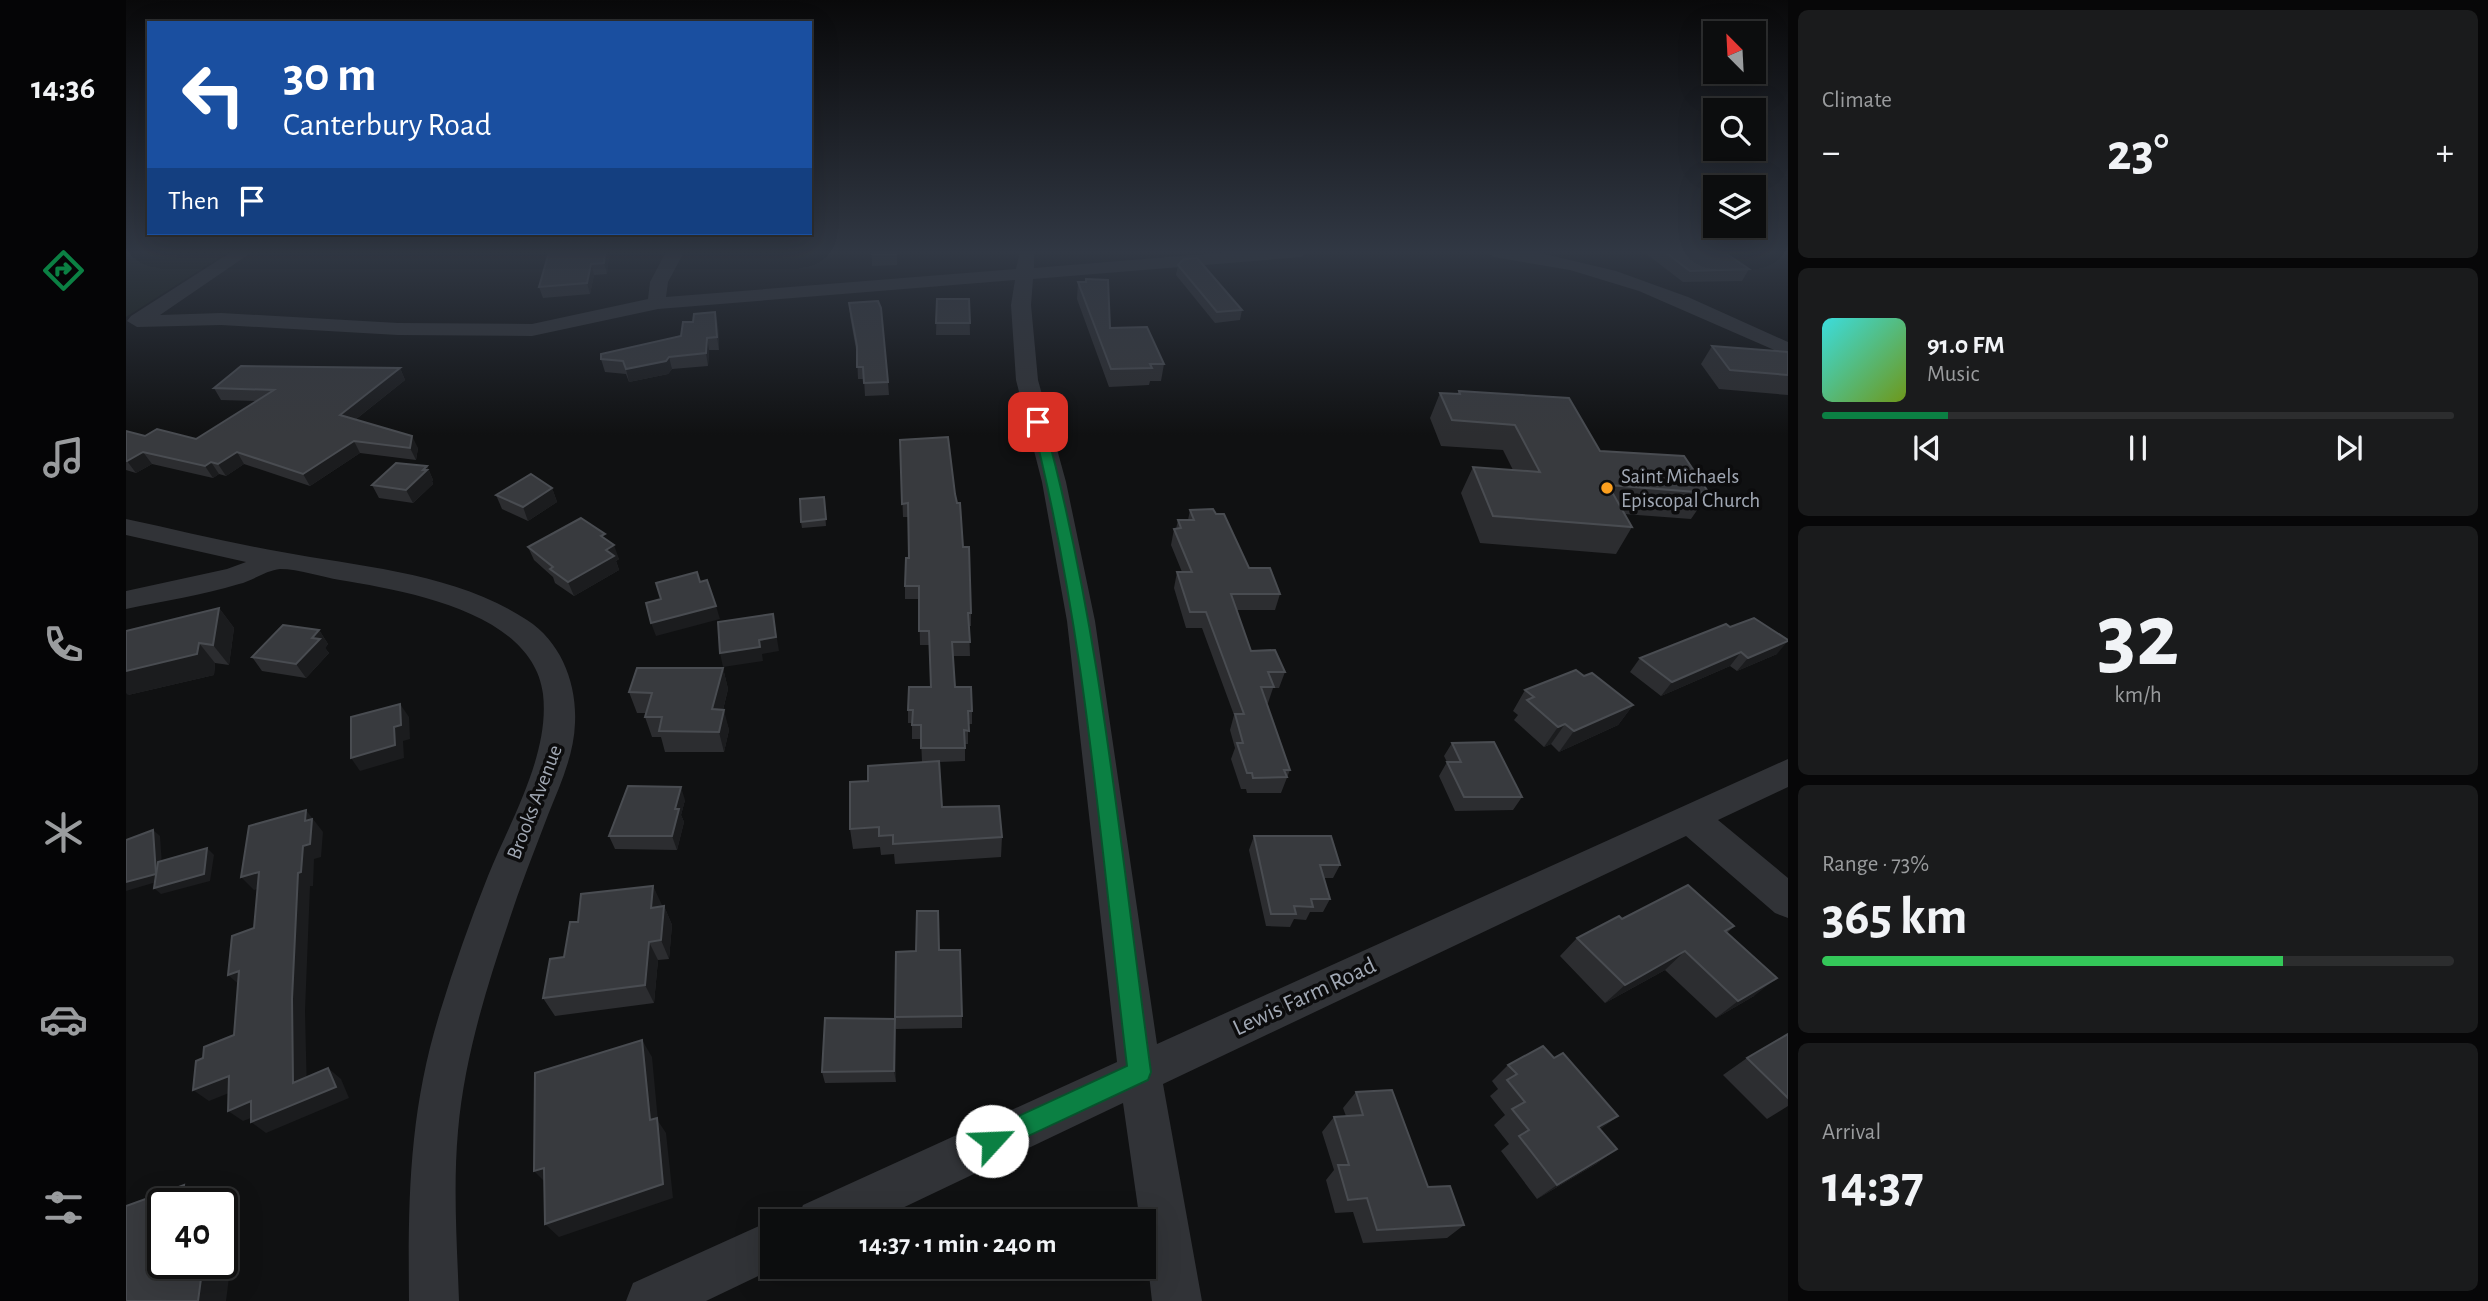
<!DOCTYPE html>
<html lang="en">
<head>
<meta charset="utf-8">
<style>
  :root { --surface:#0c0d0e; --page:#1a1b1c; --text:#f1f3f6; --muted:#9a9c9e; --line:#2c2d2e; --accent:#0b8043 }
  body { margin:0; font-family:"Alegreya Sans",sans-serif; background:var(--page); color:var(--text); height:100vh; display:flex; flex-direction:column; font-size:26px; white-space:nowrap }
  * { box-sizing:border-box; margin:0 }
  p { font-size:23px; color:var(--muted) }
  .icon { flex:none; width:38px; height:38px; fill:none; stroke:currentColor; stroke-width:2; stroke-linecap:round; stroke-linejoin:round }
  .map { position:relative; flex:1; overflow:hidden }
  .details { display:flex; flex-direction:column; gap:10px; padding:10px; background:#070708; width:700px }
  .details>* { flex:none }
  .guide { position:absolute; left:21px; top:21px; width:665px; height:214px; border-radius:0px; box-shadow:0 7px 28px #0002,0 0 0 2px var(--line); background:#1a4fa0; color:#fff; overflow:hidden }
  .needle { width:46px; rotate:336deg }
  .controls { position:absolute; left:1577px; top:21px; display:grid; gap:14px }
  .controls a { display:grid; place-items:center; width:63px; height:63px; border-radius:0px; background:var(--surface); box-shadow:0 7px 28px #0002,0 0 0 2px var(--line); font-size:35px }
  .speed { position:absolute; left:21px; top:1188px; display:flex; gap:14px; font-size:35px; font-weight:700; text-align:center }
  .speed>* { display:grid; place-content:center; width:91px; height:91px; border-radius:50%; background:var(--surface); box-shadow:0 7px 28px #0002,0 0 0 2px var(--line); line-height:1 }
  .speed .limit { border:4px solid #111; border-radius:10px; background:#fff; color:#111 }
  .pin { position:absolute; display:grid; place-items:center; width:60px; height:60px; color:#fff; margin:-30px; border-radius:14px; box-shadow:0 4px 10px #0006 }
  .me { position:absolute; width:77px; margin:-38px; rotate:65deg; stroke-linejoin:round; filter:drop-shadow(0 0 5px #0008) }
  .turn { display:flex; align-items:center; gap:24px; height:147px; padding:0 21px; font-size:32px }
  .turn .icon { width:91px; height:91px; stroke-width:2.5 }
  .turn b { display:block; font-size:49px; line-height:60px }
  .then { display:flex; align-items:center; height:66px; padding:0 21px; background:#0003; gap:14px; font-size:26px }
  .big { font-size:52px; font-weight:600; line-height:1.1 }
  .details .widget { flex:1; display:flex; flex-direction:column; justify-content:center; gap:10px; min-width:0; padding:0 24px; border-radius:10px; background:var(--page) }
  .details .dial { align-items:center; gap:0 }
  .dial b { font-size:91px; line-height:1 }
  .song { display:flex; align-items:center; gap:21px }
  .cover { width:84px; height:84px; border-radius:10px; background:linear-gradient(135deg,hsl(180 70% 55%),hsl(80 70% 35%)) }
  .played { height:7px; border-radius:4px; background:linear-gradient(90deg,var(--accent) 20%,var(--line) 20%) }
  .keys { display:flex; justify-content:space-around; direction:ltr }
  .heat { display:flex; justify-content:space-between; align-items:center; font-size:38px; direction:ltr }
  .charge { height:10px; border-radius:5px; background:linear-gradient(90deg,#34c759 73%,var(--line) 0) }
  .trip { position:absolute; left:634px; top:1209px; width:396px; height:70px; border-radius:0px; background:var(--surface); box-shadow:0 7px 28px #0002,0 0 0 2px var(--line); font-weight:600; line-height:70px; text-align:center }
  main { display:flex; flex:1; min-height:0 }
  .dock { display:flex; flex-direction:column; width:126px; justify-content:space-around; align-items:center; background:#050506; color:var(--muted) }
  .dock .icon { width:49px; height:49px }
  .dock .selected { color:var(--accent) }
  .dock b { font-size:32px; color:var(--text) }
  .map>svg:first-child { display:block }
  .green { fill:#171d17 }
  .lines { fill:none; stroke-linecap:round; stroke-linejoin:round }
  .minor { fill:#313337; fill-rule:evenodd }
  .wall { fill:#2c2d30 }
  .shaded-wall { fill:#1b1c1e }
  .building { fill:#383a3e; stroke:#494c51; stroke-width:2 }
  .route { fill:#0b8043; stroke:#07532c; stroke-width:2 }
  .poi-dot { fill:#fc9f1e; stroke:#0c0c0d; stroke-width:2.5 }
  .labels { text-anchor:middle; stroke-width:7; stroke-linejoin:round; paint-order:stroke }
  .poi-label { font-size:21px; fill:#a1a8b4; stroke:#0c0c0d; text-anchor:start }
  .street-label { font-size:21px; fill:#a1a8b4; stroke:#0c0c0d }
  .near-street-label { font-size:24px; fill:#a1a8b4; stroke:#0c0c0d }
</style>
</head>
<body>
<main>
<nav class="dock">
<b>14:36</b>
<svg class="icon selected" aria-label="directions" viewBox="0 0 24 24"><path d="M12 3l9 9-9 9-9-9zM9 14v-3h6M13 9l2 2-2 2"/></svg>
<svg class="icon" aria-label="music" viewBox="0 0 24 24"><path d="M9 18V5l10-2v13"/><circle cx="6" cy="18" r="3"/><circle cx="16" cy="16" r="3"/></svg>
<svg class="icon" aria-label="phone" viewBox="0 0 24 24"><path d="M5 4h4l2 5-3 2q2 4 5 5l2-3 5 2v4C11 20 4 13 5 4z"/></svg>
<svg class="icon" aria-label="climate" viewBox="0 0 24 24"><path d="M12 3v18M4 7l16 10M4 17L20 7"/></svg>
<svg class="icon" aria-label="car" viewBox="0 0 24 24"><path d="M5 17H2v-5l4-1 3-4h7l3 4 3 1v5h-3M9 17h6M6 11h13"/><circle cx="7" cy="17" r="2"/><circle cx="17" cy="17" r="2"/></svg>
<svg class="icon" aria-label="filters" viewBox="0 0 24 24"><path d="M4 7h16M4 17h16"/><circle cx="9" cy="7" r="2"/><circle cx="15" cy="17" r="2"/></svg>
</nav>
<div class="map">
<svg width="1662" height="1301" viewBox="0 0 1662 1301">
  <rect width="100%" height="100%" fill="#101112"/>
  <path class="green" d="M0 252H102L0 317Z"/>
  <g class="lines">
    <g class="minor">
      <path d="M105 252H126L34 315 95 313 272 323 406 324 522 299 524 282 540 252H558L542 282 540 297 890 269 894 252H908V268L1104 252H1183L1175 257 907 279 905 305 912 380 940 482 969 621 1031 1044 1662 759V787L1592 820 1662 878V918L1649 913 1560 836 1037 1084 1076 1301H1026L1017 1222H1014L997 1103 747 1222H670L677 1205 991 1062 941 621 916 482 890 380 885 305 889 280 532 309 406 336 272 335 95 325 11 327 1 321 5 316Z"/>
      <path d="M1360 252H1410L1490 271 1562 297 1662 342V356L1513 291 1444 270 1368 257Z"/>
      <path d="M0 519C52 530 103 543 156 552 236 567 330 573 401 620 435 642 451 683 449 723 448 755 434 785 422 815 408 852 393 889 381 927 359 992 338 1061 332 1131 327 1187 331 1244 333 1301H283C282 1198 283 1112 314 1012 328 966 344 921 362 876 384 821 424 755 417 694 407 612 280 591 214 580 196 577 173 569 154 569 141 570 126 581 113 584 76 595 38 601 0 609V591L101 569 120 562 0 535Z"/>
      <path d="M646 1220 650 1222H646V1267H651L580 1301H500L507 1283Z"/>
    </g>
  </g>
  <g class="wall">
    <path d="M746 252H771V265L746 266Z"/>
    <path d="M1518 252H1598L1623 269 1616 281 1557 282Z"/>
    <path d="M483 255 481 274 468 275 464 294 417 298 413 287Z"/>
    <path d="M1052 265 1116 310 1114 320 1089 323 1050 275Z"/>
    <path d="M952 282 984 328 1038 364 1035 381H1024L1023 385 983 387 951 299Z"/>
    <path d="M811 299H843L844 335H810Z"/>
    <path d="M723 303 762 382 763 395 739 396 738 379H732L731 355 724 316Z"/>
    <path d="M592 324 593 350H583L582 366 546 369 542 374 503 382 500 374 479 372 475 359Z"/>
    <path d="M1586 346 1662 352V395L1593 389 1575 364Z"/>
    <path d="M274 368 279 380 229 420 292 448 290 460 234 453 184 486 118 464 100 476 93 474 87 478 26 464 10 473 0 470V431L19 436 70 439 131 401 95 400 88 388Z"/>
    <path d="M1333 391 1474 451 1583 493 1565 519 1498 514 1506 527 1490 554 1354 543 1335 493 1347 467 1387 470 1377 450 1315 446 1304 418 1314 393 1331 394Z"/>
    <path d="M774 440 829 494 845 613V626H843L844 656H827L829 687 846 711V724H842V744H839V761L813 762 816 807 876 837 875 857 769 864 768 854 755 855 754 847 727 849 724 829 742 781 809 762H796L795 739H786V723H782V710L805 687 803 645H794L793 599H779V586L783 558 782 517H777Z"/>
    <path d="M301 466 307 480 306 481 307 484 287 503 253 498 246 485Z"/>
    <path d="M426 488 431 502 402 521 376 509 370 495Z"/>
    <path d="M698 497 700 526 676 528 675 522Z"/>
    <path d="M1064 510 1090 514 1123 568 1154 594 1149 610H1111L1125 651 1159 672 1153 688H1147L1142 703H1141L1164 770 1155 793H1121L1120 789H1115L1105 759 1109 748 1104 730 1108 715 1076 628H1060L1048 588 1051 572H1056L1045 545 1048 529H1050L1052 520H1062Z"/>
    <path d="M481 540 493 559 490 561 493 570 448 596 429 583 427 577 408 560 402 547Z"/>
    <path d="M93 608 108 628 103 665 89 663 88 675 2 695Z"/>
    <path d="M1600 624 1651 654 1611 671 1604 666 1535 696 1504 672 1514 658Z"/>
    <path d="M193 630 202 644 199 648 203 653 180 678 136 671 126 657Z"/>
    <path d="M597 668 602 689 597 710 603 730 598 752H539L535 737H526L519 717 520 713H511L503 692Z"/>
    <path d="M1458 676 1507 705 1492 725 1433 752 1425 744 1418 747 1388 720 1392 715 1387 711 1399 690Z"/>
    <path d="M1326 743 1396 797 1387 810 1329 811 1313 776 1321 762 1318 756Z"/>
    <path d="M559 800 555 815 558 822 551 850 489 849 483 836Z"/>
    <path d="M1128 836 1214 865 1207 878H1198L1204 899 1197 912H1184L1180 920 1168 919 1164 927 1140 926 1123 850Z"/>
    <path d="M527 886 535 906H538L546 925 543 959 532 960 528 1003 429 1016 417 998 438 957 452 922Z"/>
    <path d="M1496 919 1608 926 1601 933 1628 996 1590 1018 1539 970 1479 1003 1434 956 1451 938Z"/>
    <path d="M813 950 836 1016V1028L770 1029 769 1017Z"/>
    <path d="M770 1031V1082L699 1083 696 1072Z"/>
    <path d="M1662 1034V1106L1641 1119 1597 1075 1621 1058Z"/>
    <path d="M1428 1058 1492 1116 1474 1129 1491 1149 1470 1164 1411 1199 1375 1151 1383 1144 1368 1125 1379 1115 1364 1096 1372 1089 1366 1081 1382 1065Z"/>
    <path d="M1230 1092 1302 1187 1338 1225 1321 1238 1237 1243 1227 1212 1209 1213 1200 1180 1208 1170 1196 1132 1208 1117 1220 1116 1217 1108Z"/>
  </g>
  <g class="shaded-wall">
    <path d="M479 252H483V255L481 274 478 263Z"/>
    <path d="M465 264 468 275 464 294 461 283Z"/>
    <path d="M589 312 592 324 593 350 591 337Z"/>
    <path d="M581 338 583 350 582 366 580 353Z"/>
    <path d="M543 357 546 369 542 374 503 382 500 369Z"/>
    <path d="M274 368 279 380 220 427 214 415Z"/>
    <path d="M286 436 292 448 290 460 284 448Z"/>
    <path d="M228 441 234 453 184 486 177 474Z"/>
    <path d="M17 452 26 464 10 473 1 461Z"/>
    <path d="M111 452 118 464 100 476 92 464Z"/>
    <path d="M85 462 93 474 87 478 79 466Z"/>
    <path d="M301 466 307 480 306 481 307 484 287 503 280 490Z"/>
    <path d="M426 488 431 502 402 521 397 507Z"/>
    <path d="M488 545 493 559 490 561 493 570 448 596 442 582 480 550Z"/>
    <path d="M590 606 594 619 530 636 525 623Z"/>
    <path d="M93 608 108 628 103 665 87 645Z"/>
    <path d="M647 614 653 651 636 654 637 661 597 667 594 653 633 640Z"/>
    <path d="M193 630 202 644 199 648 203 653 180 678 170 664 186 638Z"/>
    <path d="M1662 641 1651 654 1611 671 1622 658Z"/>
    <path d="M73 643 89 663 88 675 2 695 0 693V671Z"/>
    <path d="M1615 652 1604 666 1535 696 1546 682Z"/>
    <path d="M597 668 602 689 592 730 586 709Z"/>
    <path d="M274 704 283 717 284 739 277 741 278 758 234 771 225 758 268 727Z"/>
    <path d="M1507 705 1492 725 1433 752 1448 731Z"/>
    <path d="M598 710 603 730 598 752 593 732Z"/>
    <path d="M1439 724 1425 744 1418 747 1432 727Z"/>
    <path d="M555 787 559 800 555 815 558 822 551 850 546 836 549 809Z"/>
    <path d="M180 810 197 832 195 857 188 859 187 886H184L179 1011 181 1094 167 1083 166 999 172 873Z"/>
    <path d="M27 830 34 836 37 880 0 891V882Z"/>
    <path d="M81 848 88 855 84 881 35 894 28 888Z"/>
    <path d="M133 872 145 885 128 890 115 877Z"/>
    <path d="M527 886 536 905 533 927 525 908Z"/>
    <path d="M538 906 546 925 543 959 535 940Z"/>
    <path d="M523 942 532 960 528 1003 519 985Z"/>
    <path d="M1559 951 1539 970 1479 1003 1499 985Z"/>
    <path d="M113 971 116 987 102 975Z"/>
    <path d="M1651 978 1628 996 1590 1018 1612 1001Z"/>
    <path d="M769 1019 770 1031V1082L768 1071Z"/>
    <path d="M516 1040 526 1057 532 1121 540 1133 547 1198 433 1237 419 1224 524 1120Z"/>
    <path d="M202 1068 215 1079 223 1098 140 1133 125 1122Z"/>
    <path d="M103 1076 118 1087 83 1101 67 1090Z"/>
    <path d="M125 1101 140 1112 117 1121 102 1111Z"/>
    <path d="M1492 1116 1471 1132 1472 1127Z"/>
    <path d="M1491 1149 1470 1164 1411 1199 1431 1185Z"/>
    <path d="M418 1168 422 1185 408 1171Z"/>
    <path d="M58 1185 84 1199 83 1204H55Z"/>
    <path d="M96 1207 111 1215 100 1301H72L77 1264H96Z"/>
  </g>
  <g class="building">
    <path d="M423 252H479L478 263 465 264 461 283 413 287Z"/>
    <rect x="746" y="252" width="24" height="2"/>
    <path d="M1539 252H1598L1623 269 1564 271Z"/>
    <path d="M1071 258 1116 310 1091 312 1052 265 1058 259Z"/>
    <path d="M960 279 982 280 984 328 1021 327 1038 364H1024L1026 368 985 369 952 282H960Z"/>
    <path d="M811 299H843L844 323H810Z"/>
    <path d="M752 301 755 308 762 382 738 383 737 367H731V346L723 303Z"/>
    <path d="M589 312 591 337 581 338 580 353 543 357 540 361 500 369 497 361 475 359V354L555 336 557 322H567L568 314Z"/>
    <path d="M1586 346 1662 352V375L1604 370Z"/>
    <path d="M115 366 274 368 214 415 286 436 284 448 228 441 177 474 111 452 92 464 85 462 79 466 17 452 1 461H0V431L19 436 31 429 70 439 148 390 88 388Z"/>
    <path d="M1333 391 1443 398 1474 451 1558 456 1583 493 1482 485 1506 527 1367 516 1347 467 1414 472 1389 425 1326 420 1314 393 1334 394Z"/>
    <path d="M822 437 829 494 831 503H834L837 547H843L845 613H842L844 642H826L829 687H845L846 711H842L843 731 838 730 839 748H795V725H786L787 710H782L783 687H805L803 631H793V586H779L780 558H783L782 503 776 504 774 440Z"/>
    <path d="M270 463 301 466 297 470H301L280 490 246 485Z"/>
    <path d="M405 474 426 488 397 507 370 495Z"/>
    <path d="M698 497 700 519 675 522 674 499Z"/>
    <path d="M1087 509 1090 514H1098L1123 568H1144L1154 594H1105L1125 651 1149 650 1159 672H1142L1148 687H1135L1164 770H1158L1161 777 1127 778 1126 773H1121L1111 743H1117L1109 714H1118L1080 612H1064L1051 572H1066L1048 529 1055 528 1052 520H1068L1064 510Z"/>
    <path d="M455 518 479 534 475 536 488 545 480 550 488 556 442 582 424 569 427 567 402 547Z"/>
    <path d="M571 572 574 582 581 580 590 606 525 623 520 603 535 599 530 583Z"/>
    <path d="M93 608 87 645 73 643 71 654 0 671V631Z"/>
    <path d="M647 614 650 637 633 640 634 647 594 653 592 622Z"/>
    <path d="M1628 618 1662 640V641L1622 658 1615 652 1546 682 1514 658 1600 624 1604 627Z"/>
    <path d="M157 625 193 630 186 638 194 639 170 664 126 657Z"/>
    <path d="M511 668H597L586 709 598 710 593 732 533 731 536 717H519L526 693 503 692Z"/>
    <path d="M1450 670 1458 676 1466 673 1507 705 1448 731 1439 724 1432 727 1401 700 1408 697 1399 690Z"/>
    <path d="M274 704 275 725 268 727 269 745 225 758V717Z"/>
    <path d="M1368 742 1396 797H1338L1321 762H1335L1326 743Z"/>
    <path d="M813 761 816 807 873 806 876 837 767 844V835L753 836V827L724 829V782L742 781V766Z"/>
    <path d="M502 786 555 787 549 809H553L546 836H483Z"/>
    <path d="M180 810 179 821 186 819 184 844 177 846 175 872 172 873 166 999 167 1083 202 1068 210 1087 125 1122V1101L102 1111 103 1076 67 1090 70 1061 77 1058 78 1047 108 1035 113 971 102 975 106 936 128 928 133 872 115 877 123 826Z"/>
    <path d="M27 830 30 874 0 882V840Z"/>
    <path d="M1128 836H1205L1214 865H1194L1204 899H1185L1187 907 1168 906 1170 914H1145Z"/>
    <path d="M81 848 78 874 28 888 32 862Z"/>
    <path d="M1562 885 1608 926 1599 931 1651 978 1612 1001 1559 951 1499 985 1451 938 1493 916 1496 919Z"/>
    <path d="M527 886 525 908 538 906 535 940 523 942 519 985 417 998 424 959 438 957 444 922H452L455 894Z"/>
    <path d="M791 911H812L813 950H834L836 1016 769 1017 770 952 790 951Z"/>
    <path d="M699 1018 769 1019 768 1071 696 1072Z"/>
    <path d="M1662 1034V1098L1621 1058Z"/>
    <path d="M516 1040 524 1120 531 1118 537 1184 419 1224 418 1168 408 1171 409 1073Z"/>
    <path d="M1417 1046 1428 1058 1437 1053 1492 1116 1472 1127 1491 1149 1431 1185 1393 1136 1403 1130 1386 1109 1399 1102 1381 1080 1391 1074 1382 1065Z"/>
    <path d="M1266 1090 1302 1187 1324 1186 1338 1225 1251 1230 1241 1198 1222 1200 1212 1165H1223L1208 1117 1237 1115 1230 1092Z"/>
    <path d="M58 1185 55 1204H37V1264H77L72 1301H0V1206Z"/>
  </g>
  <linearGradient id="sky" x2="0" y2="1"><stop stop-color="#09090a"/><stop offset="0.58" stop-color="#313844"/><stop offset="1" stop-color="#313844" stop-opacity="0"/></linearGradient>
  <rect width="1662" height="435" fill="url(#sky)"/>
  <path class="route" d="M912 418 918 422C976 632 995 856 1025 1072L1022 1080 866 1153 858 1149 854 1141 858 1132 1001 1066C975 851 960 632 906 422Z"/>
  <circle class="poi-dot" cx="1481" cy="488" r="7"/>
  <g class="labels">
    <g class="poi-label">
      <text x="1495" y="483">Saint Michaels<tspan x="1495" dy="24">Episcopal Church</tspan></text>
    </g>
    <g class="street-label">
      <text transform="translate(408 802) rotate(-69)" y="7">Brooks Avenue</text>
    </g>
    <g class="near-street-label">
      <text transform="translate(1178 996) rotate(-25)" y="8">Lewis Farm Road</text>
    </g>
  </g>
</svg>
<div class="controls">
<a><svg class="needle" viewBox="-14 -14 28 28"><path d="M0-13l5 13h-10z" fill="#e53935"/><path d="M0 13l5-13h-10z" fill="#9a9c9e"/></svg></a>
<a><svg class="icon" aria-label="search" viewBox="0 0 24 24"><circle cx="10" cy="10" r="6"/><path d="M15 15l6 6"/></svg></a>
<a><svg class="icon" aria-label="layers" viewBox="0 0 24 24"><path d="M12 4l9 5-9 5-9-5zM3 14l9 5 9-5"/></svg></a>
</div>
<div class="speed"><div class="limit">40</div></div>
<div class="pin" style="left:912px;top:422px;background:#d93025"><svg class="icon" aria-label="arrive" viewBox="0 0 24 24"><path d="M6 21V4h12l-3 4 3 4H6"/></svg></div>
<svg class="me" style="left:866px;top:1141px" viewBox="-20 -20 40 40"><circle r="19" fill="#fff"/><path d="M0-13L10 11 0 6-10 11z" fill="#0b8043"/></svg>
<div class="trip">14:37 · 1 min · 240 m</div>
<div class="guide">
<div class="turn"><svg class="icon" aria-label="left" viewBox="0 0 24 24"><path d="M17 20v-9H6M10 6l-5 5 5 5"/></svg><div><b>30 m</b>Canterbury Road</div></div>
<div class="then">Then<svg class="icon" aria-label="arrive" viewBox="0 0 24 24"><path d="M6 21V4h12l-3 4 3 4H6"/></svg></div>
</div>
</div>
<section class="details">
<div class="widget"><p>Climate</p>
<div class="heat"><a>−</a><b class="big">23°</b><a>+</a></div>
</div>
<div class="widget">
<div class="song"><i class="cover"></i><div><b>91.0 FM</b><p>Music</p></div></div>
<div class="played"></div>
<div class="keys"><svg class="icon" aria-label="previous" viewBox="0 0 24 24"><path d="M18 5L8 12l10 7zM5 5v14"/></svg><svg class="icon" aria-label="pause" viewBox="0 0 24 24"><path d="M8 5v14M16 5v14"/></svg><svg class="icon" aria-label="next" viewBox="0 0 24 24"><path d="M6 5l10 7-10 7zM19 5v14"/></svg></div>
</div>
<div class="widget dial"><b>32</b><p>km/h</p></div>
<div class="widget"><p>Range · 73%</p><b class="big">365 km</b><div class="charge"></div></div>
<div class="widget"><p>Arrival</p><b class="big">14:37</b></div>
</section>
</main>
</body>
</html>
